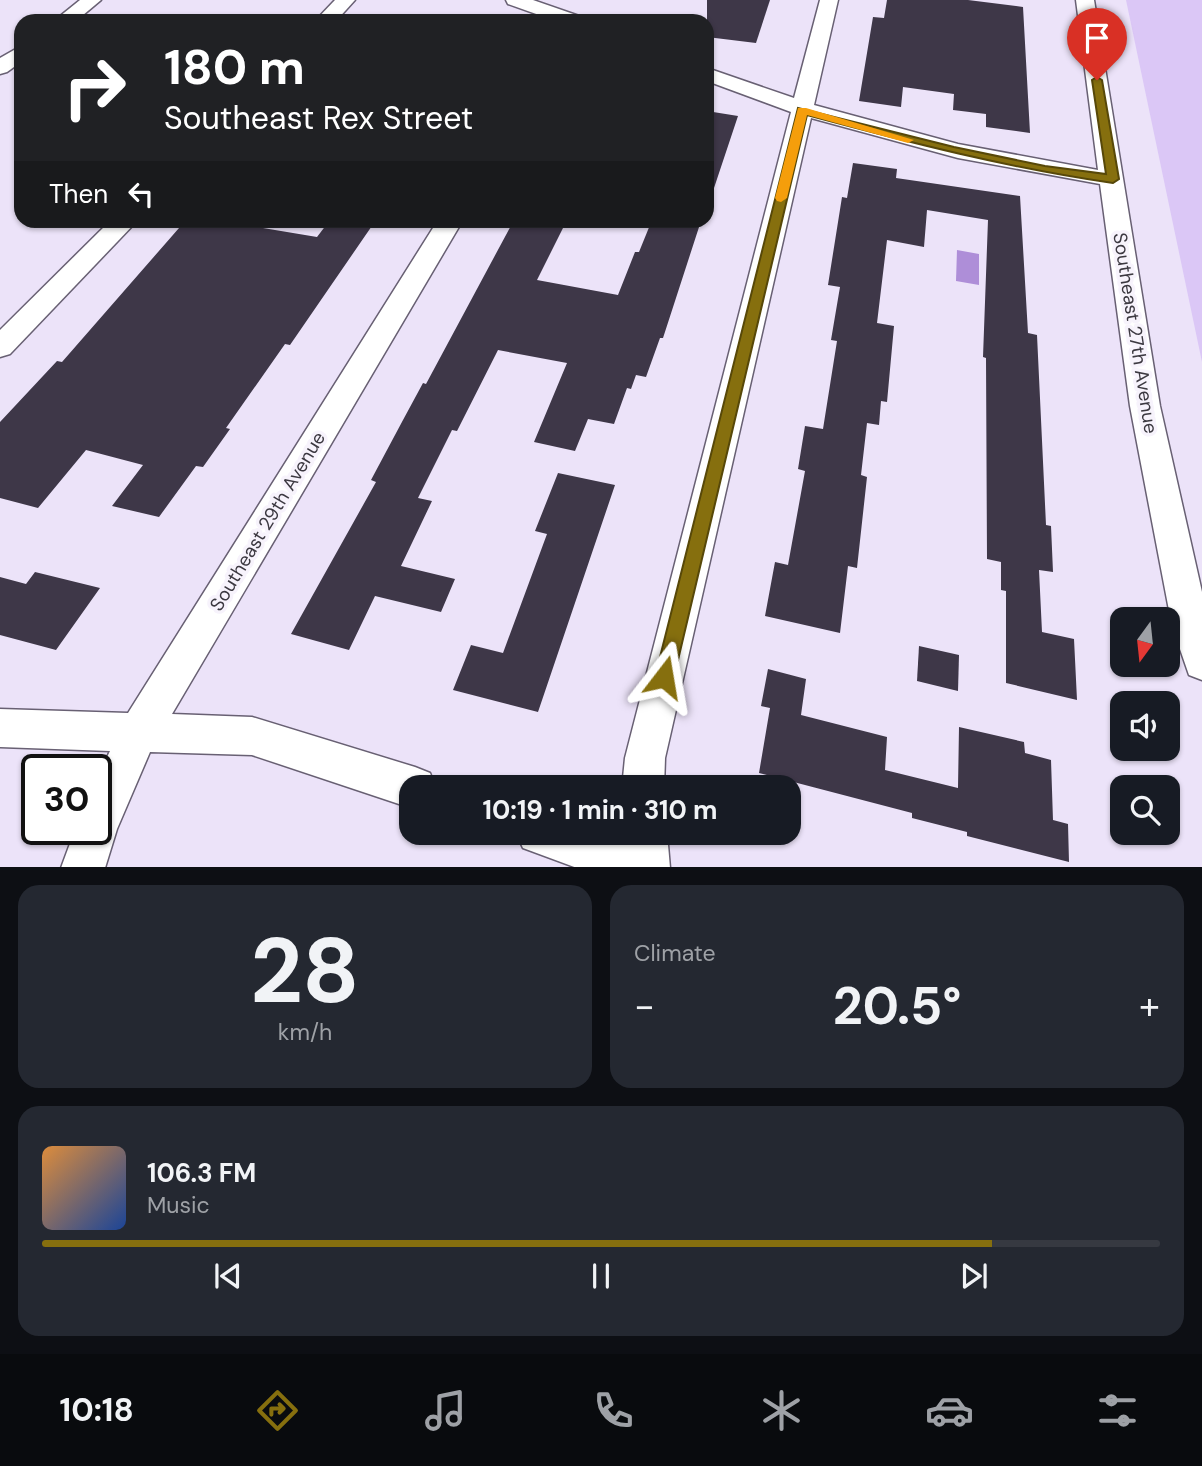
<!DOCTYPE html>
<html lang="en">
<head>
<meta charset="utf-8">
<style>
  :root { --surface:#171b24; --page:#242831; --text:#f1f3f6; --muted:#9ea1a6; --line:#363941; --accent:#866f0e }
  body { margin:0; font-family:"DM Sans",sans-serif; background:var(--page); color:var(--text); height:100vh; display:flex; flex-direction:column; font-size:26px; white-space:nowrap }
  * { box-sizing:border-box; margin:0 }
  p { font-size:23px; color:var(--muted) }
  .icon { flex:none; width:38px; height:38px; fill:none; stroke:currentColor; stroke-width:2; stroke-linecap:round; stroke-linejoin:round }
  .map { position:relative; height:867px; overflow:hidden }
  .details { display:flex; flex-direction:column; gap:18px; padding:18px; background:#0d0f14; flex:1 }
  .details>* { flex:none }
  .hud { position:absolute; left:14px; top:14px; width:700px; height:214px; border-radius:21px; box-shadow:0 2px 5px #0004; background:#202124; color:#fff; overflow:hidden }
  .needle { width:46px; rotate:195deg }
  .fabs { position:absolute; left:1110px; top:607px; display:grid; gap:14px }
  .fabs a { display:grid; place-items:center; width:70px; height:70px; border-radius:14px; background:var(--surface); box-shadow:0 2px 5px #0004; font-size:35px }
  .speed { position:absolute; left:21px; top:754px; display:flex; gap:14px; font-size:35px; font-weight:700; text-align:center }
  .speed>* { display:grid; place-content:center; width:91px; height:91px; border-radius:50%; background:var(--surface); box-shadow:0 2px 5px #0004; line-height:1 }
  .speed .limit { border:4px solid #111; border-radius:10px; background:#fff; color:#111 }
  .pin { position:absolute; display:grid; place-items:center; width:60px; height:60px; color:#fff; margin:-72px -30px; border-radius:50% 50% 50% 0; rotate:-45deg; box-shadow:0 0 7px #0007 }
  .pin .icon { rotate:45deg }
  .me { position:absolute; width:77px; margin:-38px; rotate:14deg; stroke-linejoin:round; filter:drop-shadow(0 0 5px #0008) }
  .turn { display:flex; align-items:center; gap:24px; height:147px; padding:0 35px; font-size:32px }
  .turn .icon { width:91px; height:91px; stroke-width:2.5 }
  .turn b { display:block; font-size:49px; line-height:60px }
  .then { display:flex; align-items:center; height:66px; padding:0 35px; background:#0003; gap:14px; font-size:26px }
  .big { font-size:52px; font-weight:700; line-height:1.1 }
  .details .card { flex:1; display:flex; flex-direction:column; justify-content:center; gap:10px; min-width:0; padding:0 24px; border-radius:21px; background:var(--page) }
  .details .dial { align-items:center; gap:0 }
  .dial b { font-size:91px; line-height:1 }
  .song { display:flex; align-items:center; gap:21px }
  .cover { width:84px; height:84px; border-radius:10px; background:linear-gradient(135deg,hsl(30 70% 55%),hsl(220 70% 35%)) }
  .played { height:7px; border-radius:4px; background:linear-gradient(90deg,var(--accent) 85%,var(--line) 85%) }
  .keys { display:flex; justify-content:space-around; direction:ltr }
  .heat { display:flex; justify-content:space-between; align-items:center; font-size:38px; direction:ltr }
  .details .tiles { flex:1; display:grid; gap:18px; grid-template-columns:1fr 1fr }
  .card:last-child { grid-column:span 2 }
  .trip { position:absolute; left:399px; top:775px; width:402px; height:70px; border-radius:21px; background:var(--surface); box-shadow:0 2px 5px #0004; font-weight:700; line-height:70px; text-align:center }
  .dock { display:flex; height:112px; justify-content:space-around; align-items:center; background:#090b0e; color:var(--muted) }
  .dock .icon { width:49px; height:49px }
  .dock .on { color:var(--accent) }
  .dock b { font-size:32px; color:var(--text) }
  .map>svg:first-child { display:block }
  .green { fill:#dbc7f6 }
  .water { fill:#ae8ed8 }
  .building { fill:#3e3748 }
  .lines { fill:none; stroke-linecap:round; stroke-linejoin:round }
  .street-casing { stroke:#686073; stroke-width:3 }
  .street { fill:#fff; fill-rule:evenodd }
  .route { fill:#866f0e; stroke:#574809; stroke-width:2 }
  .slow { fill:#f59e0b }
  .labels { text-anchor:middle; stroke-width:7; stroke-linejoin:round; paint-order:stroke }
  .street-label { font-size:19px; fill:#3c3941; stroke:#f7f3fc }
</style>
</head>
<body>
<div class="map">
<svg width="1202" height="868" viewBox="0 0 1202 868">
  <rect width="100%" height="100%" fill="#ece3f9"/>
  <path class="green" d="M1126 0H1202V362Z"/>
  <path class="water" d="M957 250 979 254V285L956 281Z"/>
  <g class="building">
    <path d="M707 0H770L756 43 707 37Z"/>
    <path d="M887 0H968L1023 7 1030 133 986 127V114L953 110 954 94 903 87 901 107 859 101 873 17 884 18Z"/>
    <path d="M707 111 738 116 712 194 707 193Z"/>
    <path d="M853 163 897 169 896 178 1020 196 1028 333 1037 335 1046 525 1051 526 1053 572 1039 570 1042 632 1074 639 1077 700 1006 683V591L1001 590V562L987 559 986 358 983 357 988 220 927 210 924 247 887 240 877 323 894 326 887 402 881 401 879 425 867 423 861 475 867 477 857 568 848 566 840 633 765 616 775 562 788 565 805 471 798 469 805 426 823 429 837 341 831 340 840 287 828 285 842 197 847 198Z"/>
    <path d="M186 220H248L245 225 317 237 330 220H376L290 345 285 344 226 428 230 429 203 467 196 466 159 517 112 506 143 465 86 450 38 508 0 498V422L57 361 62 362Z"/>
    <path d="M514 220H567L537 280 618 295 635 252H639L652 220 700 224 663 338H660L646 377 636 375 631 389 627 388 614 424 588 419 575 451 534 442 567 363 498 350 457 431 452 430 418 498 432 501 401 566 455 579 441 612 375 596 349 650 291 634 376 482 371 480 403 420 423 383 426 384Z"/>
    <path d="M558 473 615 485 538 712 453 690 471 645 503 653 547 534 535 531Z"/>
    <path d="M35 572 100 588 56 650 0 635V577L26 584Z"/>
    <path d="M919 646 959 655 958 691 917 681Z"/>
    <path d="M768 669 806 679 801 715 887 737 885 770 958 788 959 727 1024 742 1025 753 1051 760 1053 820 1068 824 1069 862 967 836V832L912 818V813L759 773 770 708 761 706Z"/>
  </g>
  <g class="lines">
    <defs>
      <g id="street">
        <path d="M80 0H101L76 21H54Z"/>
        <path d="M335 0H355L336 21H315Z"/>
        <path d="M506 0H533L582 17 585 21H556L508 4Z"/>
        <path d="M820 0H838L814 105 958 144 1098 170 1076 0H1094L1160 406 1202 592V680L1189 675 1172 626 1130 406 1100 184 958 158 811 118 665 758 664 788H622L625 758 791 112 707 81V68L794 98Z"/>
        <path d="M21 46V62L7 72 0 74V58Z"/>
        <path d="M111 220H138L10 354 0 357V330Z"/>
        <path d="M438 220H463L172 714 252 717 415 767 430 773 436 788H411V808L252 755 150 752 117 829 105 868H61L75 830H96V780L110 751 0 747V709L128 713Z"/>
        <path d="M516 833H605L624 839 623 833H667L670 868H577L523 848Z"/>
      </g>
    </defs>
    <use href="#street" class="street-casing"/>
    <use href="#street" class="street"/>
  </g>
  <path class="route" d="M1097 77 1102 80 1119 179 1113 183C1008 168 908 142 807 115L674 677 671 683 664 686 657 683 655 677 798 108 954 147 1045 166 1106 174 1092 80Z"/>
  <path class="slow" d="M798 108H806L914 140 908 143 807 115 787 198 781 202 777 201 775 198Z"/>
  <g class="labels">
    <g class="street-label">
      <text transform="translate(1136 333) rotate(81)" y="7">Southeast 27th Avenue</text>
      <text transform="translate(267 521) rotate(-59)" y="7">Southeast 29th Avenue</text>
    </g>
  </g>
</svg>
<div class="fabs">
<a><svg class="needle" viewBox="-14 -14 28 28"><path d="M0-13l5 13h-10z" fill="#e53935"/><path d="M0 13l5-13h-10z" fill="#9ea1a6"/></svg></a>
<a><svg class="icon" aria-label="sound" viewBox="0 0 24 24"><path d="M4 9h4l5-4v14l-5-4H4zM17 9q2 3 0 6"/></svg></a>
<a><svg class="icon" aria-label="search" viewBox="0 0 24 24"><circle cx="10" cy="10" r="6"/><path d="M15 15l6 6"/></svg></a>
</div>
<div class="speed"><div class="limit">30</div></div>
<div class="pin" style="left:1097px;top:80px;background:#d93025"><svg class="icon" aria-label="arrive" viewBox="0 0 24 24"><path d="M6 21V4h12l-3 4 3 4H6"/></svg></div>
<svg class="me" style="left:664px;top:677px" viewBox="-20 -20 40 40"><path d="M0-17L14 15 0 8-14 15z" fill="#866f0e" stroke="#fff" stroke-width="4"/></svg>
<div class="trip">10:19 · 1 min · 310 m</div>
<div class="hud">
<div class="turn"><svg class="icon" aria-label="right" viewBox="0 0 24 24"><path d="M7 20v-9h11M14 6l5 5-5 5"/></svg><div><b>180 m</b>Southeast Rex Street</div></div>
<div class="then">Then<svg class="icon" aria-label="left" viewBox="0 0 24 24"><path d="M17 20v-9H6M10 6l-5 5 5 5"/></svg></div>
</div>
</div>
<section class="details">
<div class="tiles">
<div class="card dial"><b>28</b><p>km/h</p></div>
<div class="card"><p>Climate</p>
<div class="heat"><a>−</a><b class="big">20.5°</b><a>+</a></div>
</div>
<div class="card">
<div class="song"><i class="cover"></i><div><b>106.3 FM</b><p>Music</p></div></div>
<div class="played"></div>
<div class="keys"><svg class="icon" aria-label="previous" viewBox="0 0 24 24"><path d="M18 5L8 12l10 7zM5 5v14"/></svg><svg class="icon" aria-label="pause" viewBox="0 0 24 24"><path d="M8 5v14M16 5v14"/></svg><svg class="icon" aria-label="next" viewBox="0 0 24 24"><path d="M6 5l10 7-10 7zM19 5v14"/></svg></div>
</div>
</div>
</section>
<nav class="dock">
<b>10:18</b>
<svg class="icon on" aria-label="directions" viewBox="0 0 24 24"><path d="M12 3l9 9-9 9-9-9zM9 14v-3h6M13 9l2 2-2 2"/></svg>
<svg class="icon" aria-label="music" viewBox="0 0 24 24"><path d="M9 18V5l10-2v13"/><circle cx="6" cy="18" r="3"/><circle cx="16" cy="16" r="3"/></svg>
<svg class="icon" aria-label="phone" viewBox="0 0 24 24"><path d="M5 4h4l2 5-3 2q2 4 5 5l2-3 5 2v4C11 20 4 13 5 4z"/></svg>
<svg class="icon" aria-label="climate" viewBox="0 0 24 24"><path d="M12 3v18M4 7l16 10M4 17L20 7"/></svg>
<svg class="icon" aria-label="car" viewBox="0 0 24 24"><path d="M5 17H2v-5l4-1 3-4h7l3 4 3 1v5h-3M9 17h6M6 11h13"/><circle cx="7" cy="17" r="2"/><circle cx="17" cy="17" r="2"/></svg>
<svg class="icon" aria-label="filters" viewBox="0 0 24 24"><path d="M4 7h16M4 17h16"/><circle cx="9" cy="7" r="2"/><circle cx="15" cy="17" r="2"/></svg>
</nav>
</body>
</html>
